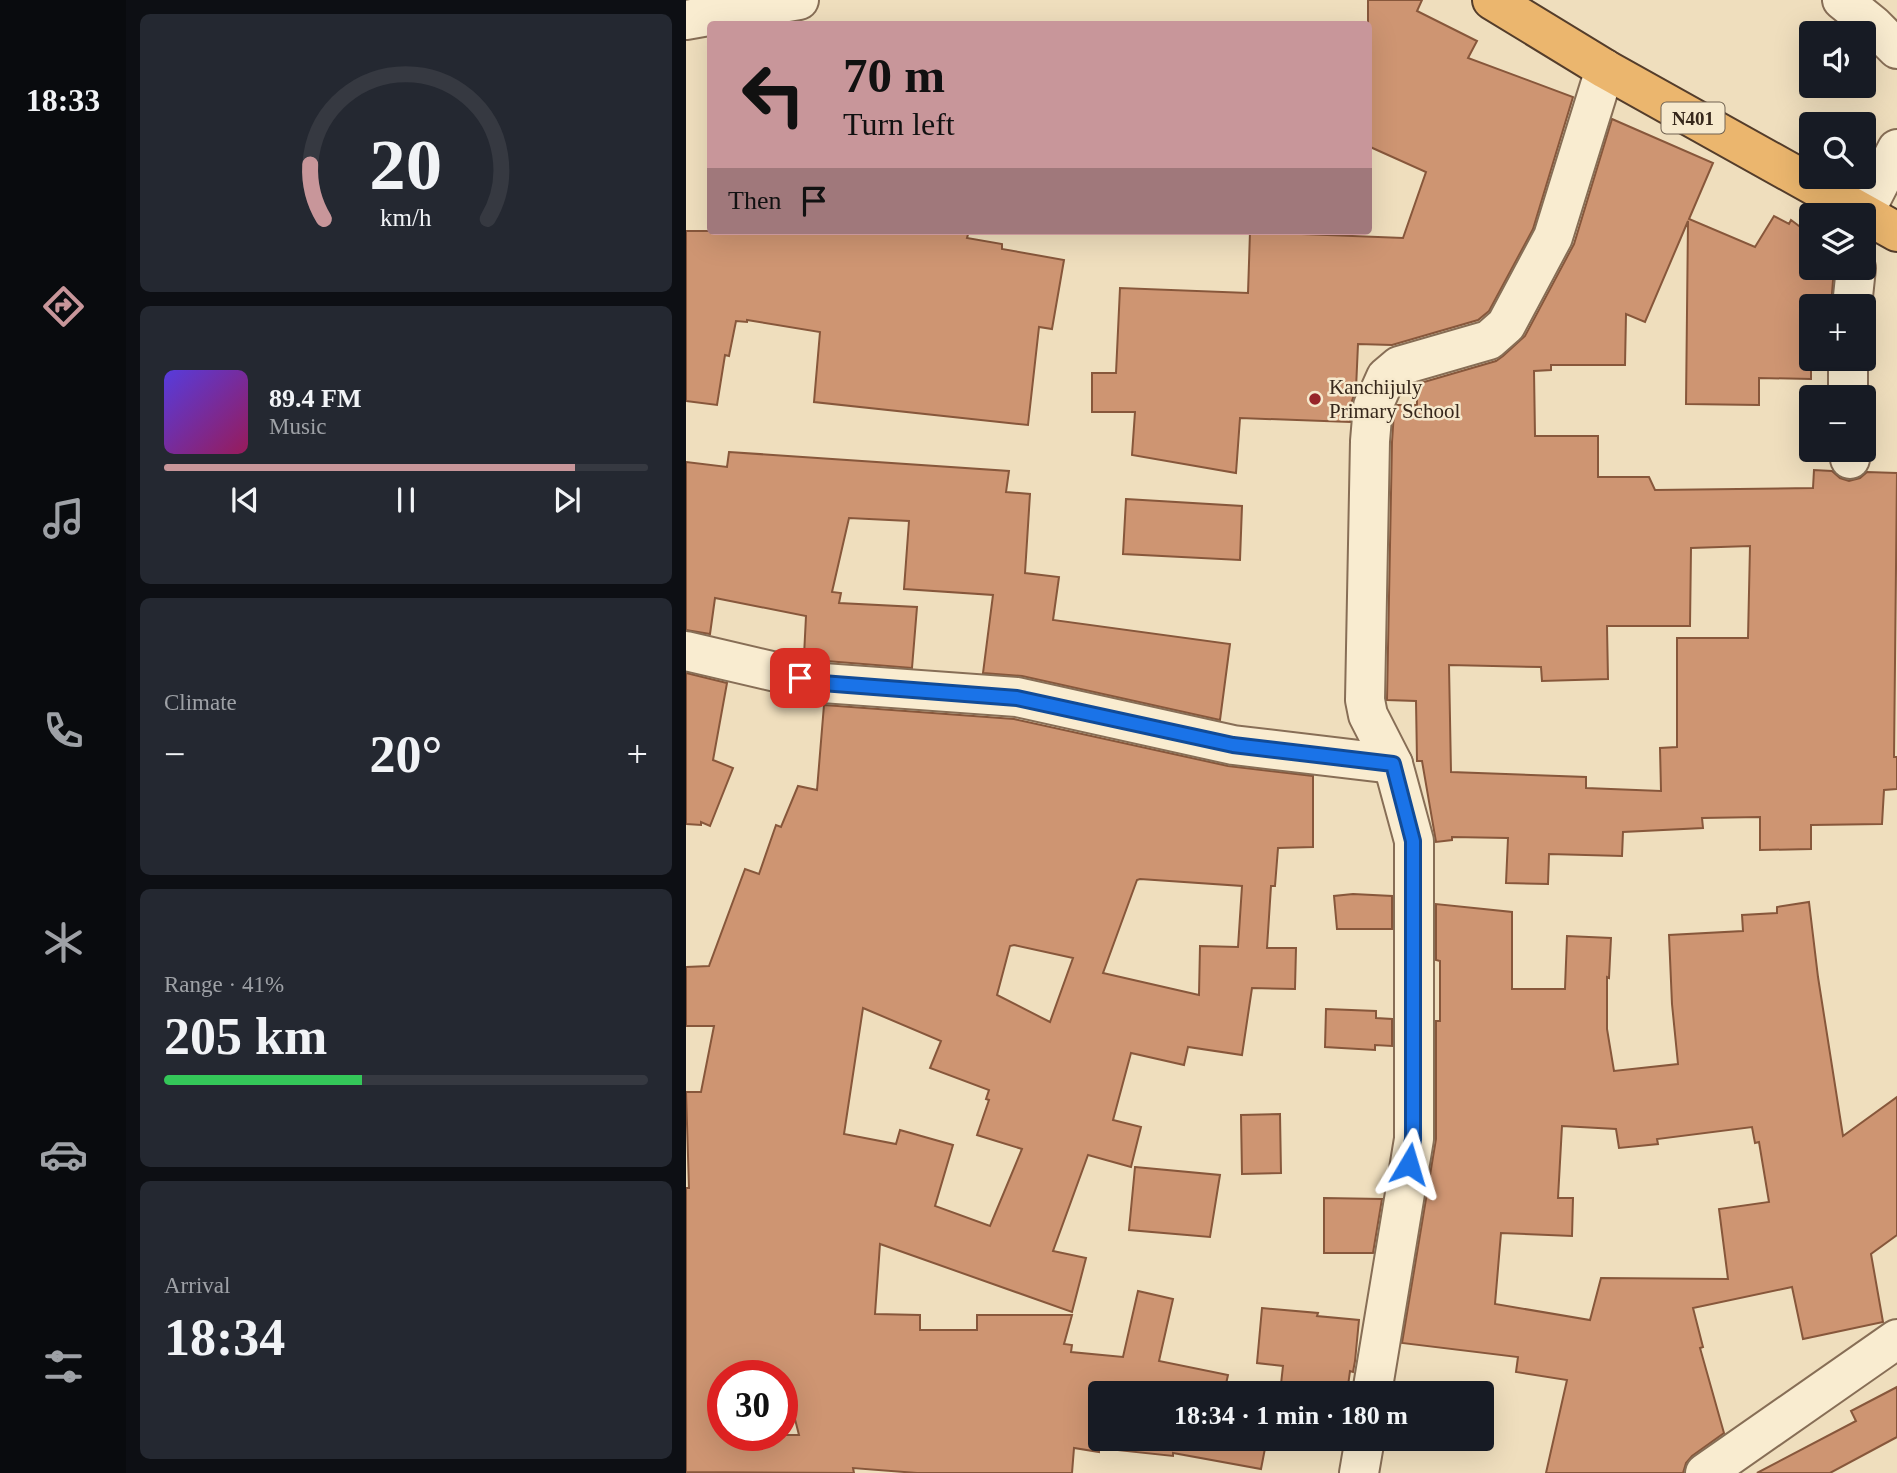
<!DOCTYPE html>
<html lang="en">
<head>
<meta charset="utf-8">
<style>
  :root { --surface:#171b24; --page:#242831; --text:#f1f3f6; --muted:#9ea1a6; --line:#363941; --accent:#c8969a }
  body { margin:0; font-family:Georgia,serif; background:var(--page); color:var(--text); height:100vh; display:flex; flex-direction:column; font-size:26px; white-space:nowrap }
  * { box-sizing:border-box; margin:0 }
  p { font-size:23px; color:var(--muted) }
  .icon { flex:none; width:38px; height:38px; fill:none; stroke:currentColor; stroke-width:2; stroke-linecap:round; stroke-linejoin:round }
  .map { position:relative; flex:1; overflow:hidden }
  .sheet { display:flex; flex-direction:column; gap:14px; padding:14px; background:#0d0f14; width:560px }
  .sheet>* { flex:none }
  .top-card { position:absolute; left:21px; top:21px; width:665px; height:214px; border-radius:7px; box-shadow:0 7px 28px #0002; background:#c8969a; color:#111; overflow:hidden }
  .fabs { position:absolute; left:1113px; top:21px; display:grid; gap:14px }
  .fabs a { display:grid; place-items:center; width:77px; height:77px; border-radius:7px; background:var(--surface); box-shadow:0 7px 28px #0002; font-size:35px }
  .speed { position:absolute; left:21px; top:1360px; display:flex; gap:14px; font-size:35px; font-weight:700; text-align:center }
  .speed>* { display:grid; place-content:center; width:91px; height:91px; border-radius:50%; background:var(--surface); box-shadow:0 7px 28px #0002; line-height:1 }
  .speed .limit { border:10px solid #d22; background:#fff; color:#111 }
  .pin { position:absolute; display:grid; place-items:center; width:60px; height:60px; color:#fff; margin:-30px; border-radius:14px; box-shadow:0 4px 10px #0006 }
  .me { position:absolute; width:77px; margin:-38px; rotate:7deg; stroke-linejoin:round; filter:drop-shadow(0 0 5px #0008) }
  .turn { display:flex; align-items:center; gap:24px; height:147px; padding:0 21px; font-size:32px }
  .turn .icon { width:91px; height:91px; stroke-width:2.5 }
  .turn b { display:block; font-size:49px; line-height:60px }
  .then { display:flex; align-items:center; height:66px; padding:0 21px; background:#0003; gap:14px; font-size:26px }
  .big { font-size:52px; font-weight:800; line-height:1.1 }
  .sheet .widget { flex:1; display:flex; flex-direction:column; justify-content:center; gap:10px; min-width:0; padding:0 24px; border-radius:10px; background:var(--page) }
  .sheet .dial { align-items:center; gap:0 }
  .dial svg { height:182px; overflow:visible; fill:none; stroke:var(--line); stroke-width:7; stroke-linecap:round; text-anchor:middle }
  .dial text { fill:var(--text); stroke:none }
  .song { display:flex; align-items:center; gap:21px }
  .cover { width:84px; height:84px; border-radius:10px; background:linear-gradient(135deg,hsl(250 70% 55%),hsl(330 70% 35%)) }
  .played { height:7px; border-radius:4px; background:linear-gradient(90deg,var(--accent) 85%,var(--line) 85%) }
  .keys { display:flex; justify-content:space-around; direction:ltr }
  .heat { display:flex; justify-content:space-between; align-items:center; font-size:38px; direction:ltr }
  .charge { height:10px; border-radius:5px; background:linear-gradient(90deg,#34c759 41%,var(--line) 0) }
  .trip { position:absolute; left:402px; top:1381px; width:406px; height:70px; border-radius:7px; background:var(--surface); box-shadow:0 7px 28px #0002; font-weight:800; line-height:70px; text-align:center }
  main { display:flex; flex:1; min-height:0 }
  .dock { display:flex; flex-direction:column; width:126px; justify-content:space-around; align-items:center; background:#090b0e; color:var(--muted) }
  .dock .icon { width:49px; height:49px }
  .dock .selected { color:var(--accent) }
  .dock b { font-size:32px; color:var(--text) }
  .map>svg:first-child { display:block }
  .building { fill:#ce9572; stroke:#87573b; stroke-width:2; fill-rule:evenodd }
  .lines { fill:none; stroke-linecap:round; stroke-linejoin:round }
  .minor-casing { stroke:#876e56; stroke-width:42 }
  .tertiary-casing { stroke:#876e56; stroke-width:42 }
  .trunk-casing { stroke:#543d2b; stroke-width:42 }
  .minor { stroke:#f9ecd0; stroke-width:38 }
  .tertiary { stroke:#f9ecd0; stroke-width:38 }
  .trunk { stroke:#ebb66e; stroke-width:38 }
  .route-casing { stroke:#114b97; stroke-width:18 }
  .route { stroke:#1a73e8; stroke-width:12 }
  .poi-dot { fill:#972529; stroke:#f6e9cd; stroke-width:2.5 }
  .labels { text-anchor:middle; stroke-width:5; stroke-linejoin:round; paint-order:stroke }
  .shield { fill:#f6e9cd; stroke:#706150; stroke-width:2 }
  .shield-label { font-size:19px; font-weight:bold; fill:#36271b }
  .poi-label { font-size:21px; fill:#36271b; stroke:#f6e9cd; text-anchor:start }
</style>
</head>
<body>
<main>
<nav class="dock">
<b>18:33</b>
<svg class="icon selected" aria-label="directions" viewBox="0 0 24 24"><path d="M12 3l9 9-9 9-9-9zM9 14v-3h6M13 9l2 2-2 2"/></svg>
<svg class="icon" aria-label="music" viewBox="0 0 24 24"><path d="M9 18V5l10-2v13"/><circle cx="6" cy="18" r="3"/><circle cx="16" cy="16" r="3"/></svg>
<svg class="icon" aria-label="phone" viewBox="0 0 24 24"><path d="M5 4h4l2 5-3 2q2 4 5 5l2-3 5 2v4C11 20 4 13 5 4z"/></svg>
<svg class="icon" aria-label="climate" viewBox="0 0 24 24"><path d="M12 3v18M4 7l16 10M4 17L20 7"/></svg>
<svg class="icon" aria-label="car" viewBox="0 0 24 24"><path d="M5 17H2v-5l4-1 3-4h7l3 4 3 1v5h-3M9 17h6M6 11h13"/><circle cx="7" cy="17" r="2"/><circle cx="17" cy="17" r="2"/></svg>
<svg class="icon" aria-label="filters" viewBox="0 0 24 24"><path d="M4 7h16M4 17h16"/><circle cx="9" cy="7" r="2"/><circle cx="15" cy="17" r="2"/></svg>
</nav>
<section class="sheet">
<div class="widget dial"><svg viewBox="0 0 100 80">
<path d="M14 69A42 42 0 1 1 86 69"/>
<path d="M14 69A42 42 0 0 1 8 45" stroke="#c8969a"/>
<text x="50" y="56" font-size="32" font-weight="700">20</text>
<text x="50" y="72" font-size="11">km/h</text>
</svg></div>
<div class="widget">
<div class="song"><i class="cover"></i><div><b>89.4 FM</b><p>Music</p></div></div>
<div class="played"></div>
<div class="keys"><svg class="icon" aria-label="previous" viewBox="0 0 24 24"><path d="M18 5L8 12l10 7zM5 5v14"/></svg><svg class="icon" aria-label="pause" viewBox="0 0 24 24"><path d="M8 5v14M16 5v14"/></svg><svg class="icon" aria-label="next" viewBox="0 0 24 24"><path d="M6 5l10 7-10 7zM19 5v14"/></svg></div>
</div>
<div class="widget"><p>Climate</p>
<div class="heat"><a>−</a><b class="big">20°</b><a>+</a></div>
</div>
<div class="widget"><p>Range · 41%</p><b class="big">205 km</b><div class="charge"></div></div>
<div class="widget"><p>Arrival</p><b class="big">18:34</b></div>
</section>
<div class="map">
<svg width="1211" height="1473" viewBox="0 0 1211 1473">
  <rect width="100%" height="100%" fill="#efdebd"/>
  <g class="building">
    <path d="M682 0H736L731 11 791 41 782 58 887 97 847 229 803 311 792 320 706 345 672 344 670 389 665 404 664 422 554 418 550 473 446 455 449 412H406V373H430L434 288 562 293 564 232 717 238 740 172 682 146Z"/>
    <path d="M926 119 1027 163 1003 219 1069 247 1088 216 1103 224 1105 220 1125 235V268H1148L1145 306H1125V379L1073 378V405L1000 404 1002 221 959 322 940 314 939 365H865V370L848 371 849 436H912V477H963L969 490 1127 488 1128 470 1146 471 1154 478 1163 481 1174 478 1181 472 1211 473 1208 757H1211V789L1198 790 1196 824 1125 825V849L1074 850V817L1016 818 1017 828 937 832 936 856 863 854 862 884 820 883 822 838 766 837V840L750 842 736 761H731L730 701 701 700 706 442 708 412 711 405H731V384L810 361 817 356 839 336 888 244ZM1064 546 1062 638H991V747L974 748 975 791 900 788V777L765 772 763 665 855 667 856 681 922 679 921 626H1004L1005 548Z"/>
    <path d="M0 231H283L281 238 316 244V249L378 260 366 329 353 327 342 425 128 402 134 332 61 320V322L50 321 43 356 39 355 31 405 0 401Z"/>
    <path d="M43 452 323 471 320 492 344 494 339 573 373 577 367 620 544 644 534 720 336 676 297 673 307 595 218 589 223 521 163 518 146 592 155 593 153 603 231 607 226 668 140 661 118 656 120 616 29 598 24 634 0 630V462L41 467Z"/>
    <path d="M440 499 556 506 554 560 437 554Z"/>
    <path d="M0 673 41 683 27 760 47 768 24 826 15 822V825L0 824Z"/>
    <path d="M138 705 328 719 542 766 627 776V847L592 848 589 886H585L581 948H610L609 989 566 988 556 1055 502 1047 498 1065 445 1053 427 1120 455 1127 445 1167 402 1155 367 1251 400 1258 386 1312 194 1244 189 1314 234 1315V1330H291V1315H386L378 1344 386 1345 385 1352 437 1357 452 1291 487 1299 473 1361 542 1375 538 1393H415V1438H581L575 1469 487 1453V1456L413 1448V1452L388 1448 386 1473H231L167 1468 168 1473 0 1472V1188H3L0 1092H15L28 1026H0V967L23 966 59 869 73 874 90 825 95 827 112 786 131 790ZM454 879 556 886 552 947 514 946 513 995 417 973 451 880ZM328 945 387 958 364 1022 311 995 324 946ZM177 1008 255 1041 244 1068 303 1090 300 1099 303 1100 291 1135 336 1149 304 1226 249 1206 267 1145 214 1130 210 1144 158 1134ZM37 1376H98L113 1435H37Z"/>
    <path d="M667 894 706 896V929H651L648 896Z"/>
    <path d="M1123 902 1132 977 1157 1136 1211 1097V1235L1185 1254 1197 1322 1117 1339 1106 1287 1007 1308 1017 1347 1014 1348 1038 1433 1006 1456 1000 1463 997 1473H860L881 1380 830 1372 832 1357 716 1343 750 1139V1021H754V961L750 960V904L826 912V989H879L881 936 925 938 923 978 921 977V1029L928 1071 992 1064 986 1004 983 935 1057 931 1056 915 1091 913V907ZM876 1126 930 1129 933 1148 972 1144 971 1139 1066 1127 1069 1143 1073 1142 1083 1202 1033 1209 1042 1279 915 1278 904 1320 809 1304 815 1233 886 1236 887 1198H872Z"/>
    <path d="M640 1009 690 1011V1018L706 1019V1046L689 1045V1050L639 1047Z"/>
    <path d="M594 1114 595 1173 556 1174 555 1115Z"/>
    <path d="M449 1167 534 1175 524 1237 443 1230Z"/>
    <path d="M638 1198 696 1199 687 1253H638Z"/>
    <path d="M576 1308 632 1313 631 1316 673 1320 669 1361 667 1372 664 1371 661 1393H594L597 1366 571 1363Z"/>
    <path d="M1211 1387V1437L1144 1473H1071L1170 1421 1165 1411Z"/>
  </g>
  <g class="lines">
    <defs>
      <g id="minor">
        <path d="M1156 0 1187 25 1211 49"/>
        <path d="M1177 215 1211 149"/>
        <path d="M1166 306 1170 268"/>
        <path d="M1162 359V397"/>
        <path d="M1164 450V459"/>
        <path d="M0 651 137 683 331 697 547 745 707 764"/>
        <path d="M686 1393 728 1139V841L707 764 682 715 679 700 684 441 687 406 700 377 713 366 803 340 820 325 867 237 919 69"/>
        <path d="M673 1473 679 1438"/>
        <path d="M1019 1473 1211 1339"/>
      </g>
      <path id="tertiary" d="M0 20 113 0"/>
      <path id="trunk" d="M806 0 919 69 1211 232"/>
    </defs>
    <use href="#minor" class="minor-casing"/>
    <use href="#tertiary" class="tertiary-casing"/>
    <use href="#trunk" class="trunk-casing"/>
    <use href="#minor" class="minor"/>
    <use href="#tertiary" class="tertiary"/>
    <use href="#trunk" class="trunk"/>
  </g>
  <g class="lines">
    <defs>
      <path id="route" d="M114 678 136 683 331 698 547 745 707 764 727 841V1139L723 1164"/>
    </defs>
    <use href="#route" class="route-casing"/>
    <use href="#route" class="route"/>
  </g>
  <circle class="poi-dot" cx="629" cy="399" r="7"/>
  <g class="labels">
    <rect class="shield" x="975.5" y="102.5" width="63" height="31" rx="5"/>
    <g class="shield-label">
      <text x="1007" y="125">N401</text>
    </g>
    <g class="poi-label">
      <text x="643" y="394">Kanchijuly<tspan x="643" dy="24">Primary School</tspan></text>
    </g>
  </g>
</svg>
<div class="fabs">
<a><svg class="icon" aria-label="sound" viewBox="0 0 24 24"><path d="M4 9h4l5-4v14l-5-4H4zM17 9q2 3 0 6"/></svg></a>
<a><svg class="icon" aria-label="search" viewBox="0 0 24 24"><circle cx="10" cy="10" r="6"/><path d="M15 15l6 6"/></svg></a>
<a><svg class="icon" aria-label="layers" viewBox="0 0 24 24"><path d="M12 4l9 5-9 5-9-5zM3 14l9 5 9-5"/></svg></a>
<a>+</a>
<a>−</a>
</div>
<div class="speed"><div class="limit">30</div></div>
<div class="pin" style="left:114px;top:678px;background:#d93025"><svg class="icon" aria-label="arrive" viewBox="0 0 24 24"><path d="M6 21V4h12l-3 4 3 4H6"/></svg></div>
<svg class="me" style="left:723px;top:1164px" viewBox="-20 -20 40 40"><path d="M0-17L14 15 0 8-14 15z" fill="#1a73e8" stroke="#fff" stroke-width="4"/></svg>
<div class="trip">18:34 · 1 min · 180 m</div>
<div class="top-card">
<div class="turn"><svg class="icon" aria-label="left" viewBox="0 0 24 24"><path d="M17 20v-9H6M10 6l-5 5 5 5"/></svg><div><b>70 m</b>Turn left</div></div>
<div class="then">Then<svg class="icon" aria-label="arrive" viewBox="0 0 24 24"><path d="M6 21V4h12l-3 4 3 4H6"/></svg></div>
</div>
</div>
</main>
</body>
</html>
